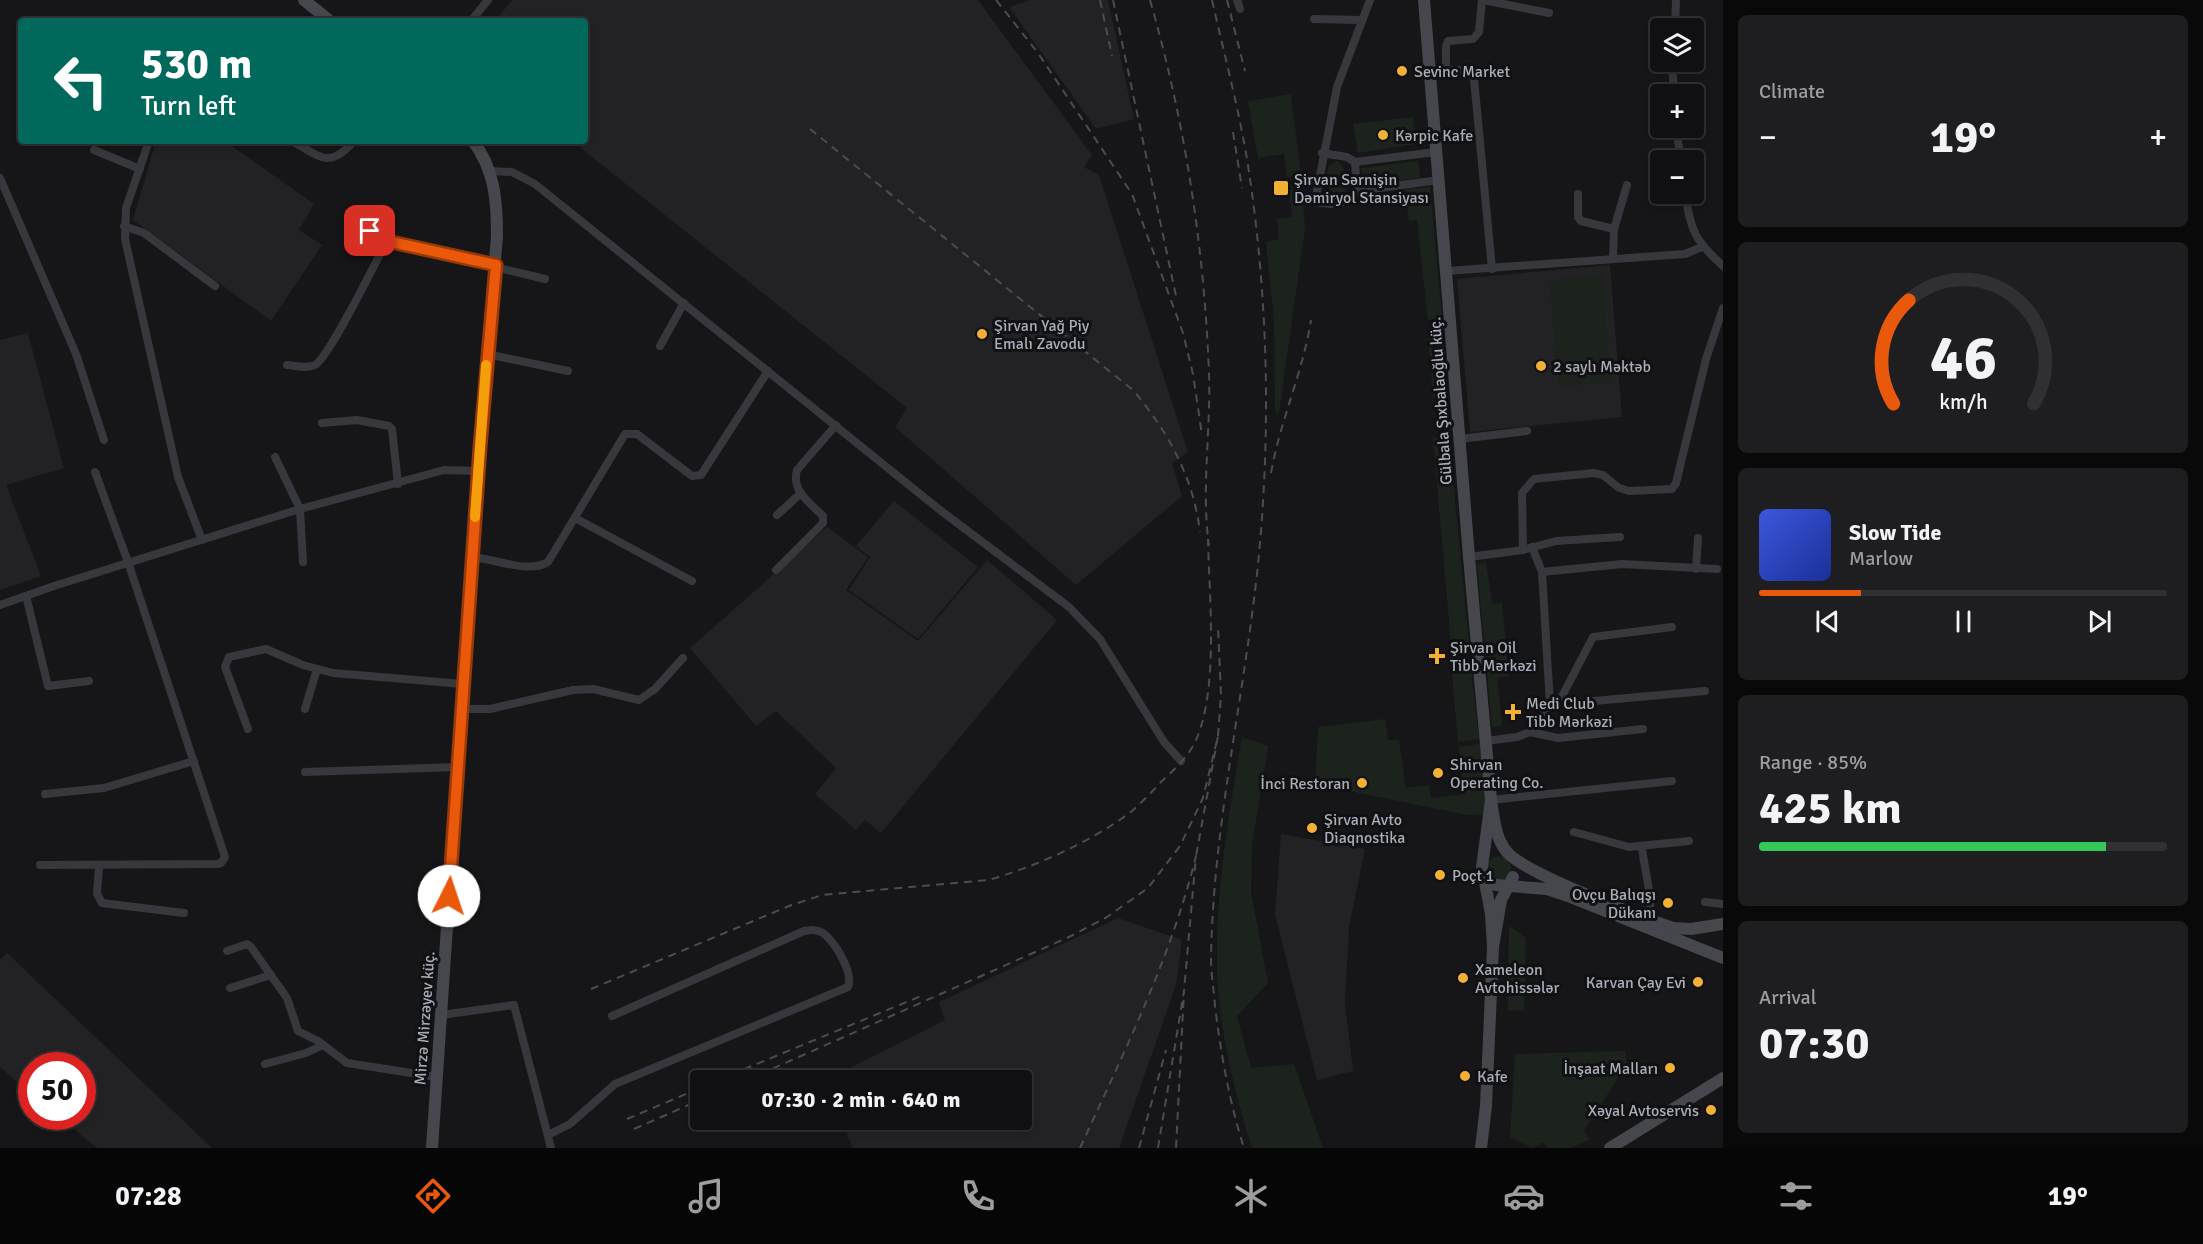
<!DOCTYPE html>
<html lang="en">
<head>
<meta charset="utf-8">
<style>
  :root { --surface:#101012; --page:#1e1e20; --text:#f1f3f6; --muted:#9c9d9f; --line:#303032; --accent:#ea580c }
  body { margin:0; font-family:Signika,sans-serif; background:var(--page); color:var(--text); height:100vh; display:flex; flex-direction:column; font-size:22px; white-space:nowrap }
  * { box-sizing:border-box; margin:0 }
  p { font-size:20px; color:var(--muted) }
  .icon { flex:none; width:33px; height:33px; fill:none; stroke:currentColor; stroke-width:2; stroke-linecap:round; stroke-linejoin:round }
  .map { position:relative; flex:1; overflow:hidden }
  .panel { display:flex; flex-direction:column; gap:15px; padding:15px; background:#09090a; width:480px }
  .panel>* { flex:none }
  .banner { position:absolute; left:18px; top:18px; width:570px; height:126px; border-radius:6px; box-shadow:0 3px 9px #0003,0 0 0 2px var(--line); background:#00695c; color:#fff; overflow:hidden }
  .tools { position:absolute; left:1650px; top:18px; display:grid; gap:12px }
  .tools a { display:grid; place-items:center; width:54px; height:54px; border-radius:6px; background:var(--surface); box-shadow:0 3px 9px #0003,0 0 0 2px var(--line); font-size:30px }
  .speed { position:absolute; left:18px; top:1052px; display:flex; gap:12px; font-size:30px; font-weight:700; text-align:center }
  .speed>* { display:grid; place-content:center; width:78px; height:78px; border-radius:50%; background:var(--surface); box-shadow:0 3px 9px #0003,0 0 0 2px var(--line); line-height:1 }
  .speed .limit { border:9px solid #d22; background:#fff; color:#111 }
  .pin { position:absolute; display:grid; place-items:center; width:51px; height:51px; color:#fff; margin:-26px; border-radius:12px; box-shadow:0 3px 9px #0006 }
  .me { position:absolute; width:66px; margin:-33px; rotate:4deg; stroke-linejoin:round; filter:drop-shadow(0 0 4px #0008) }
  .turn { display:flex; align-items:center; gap:21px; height:126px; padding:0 24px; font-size:27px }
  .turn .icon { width:78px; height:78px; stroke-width:2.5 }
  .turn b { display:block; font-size:42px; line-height:51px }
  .big { font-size:45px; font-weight:700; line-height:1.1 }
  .panel .tile { flex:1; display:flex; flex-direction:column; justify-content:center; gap:9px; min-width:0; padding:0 21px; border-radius:9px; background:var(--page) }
  .panel .dial { align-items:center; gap:0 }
  .dial svg { height:156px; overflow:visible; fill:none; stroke:var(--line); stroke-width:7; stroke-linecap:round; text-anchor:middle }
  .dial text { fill:var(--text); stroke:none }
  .song { display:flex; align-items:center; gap:18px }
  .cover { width:72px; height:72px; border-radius:9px; background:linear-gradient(135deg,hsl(230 70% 55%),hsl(230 70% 35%)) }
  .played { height:6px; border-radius:3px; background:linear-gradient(90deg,var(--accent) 25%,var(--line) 25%) }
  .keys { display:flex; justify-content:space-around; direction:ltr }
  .heat { display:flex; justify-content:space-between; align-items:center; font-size:33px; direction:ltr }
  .charge { height:9px; border-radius:4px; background:linear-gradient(90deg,#34c759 85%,var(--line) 0) }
  .trip { position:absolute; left:690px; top:1070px; width:342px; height:60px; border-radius:6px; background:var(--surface); box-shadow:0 3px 9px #0003,0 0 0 2px var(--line); font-weight:700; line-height:60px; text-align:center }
  .menu { display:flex; height:96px; justify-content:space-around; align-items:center; background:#060607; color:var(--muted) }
  .menu .icon { width:42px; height:42px }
  .menu .active { color:var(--accent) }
  .menu b { font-size:27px; color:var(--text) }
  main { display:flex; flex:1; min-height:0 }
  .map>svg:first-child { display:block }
  .built { fill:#222225 }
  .green { fill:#1c231d }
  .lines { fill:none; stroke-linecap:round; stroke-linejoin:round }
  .street { stroke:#37383d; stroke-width:8 }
  .secondary { stroke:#45474d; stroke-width:12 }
  .rail { stroke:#4a4c52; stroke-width:2; stroke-dasharray:8 6; stroke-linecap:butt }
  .route-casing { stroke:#983908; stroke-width:15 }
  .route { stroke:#ea580c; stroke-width:10 }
  .slow { stroke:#f59e0b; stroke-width:10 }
  .poi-dot { fill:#f2b134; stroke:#111113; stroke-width:2 }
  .labels { text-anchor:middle; stroke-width:6; stroke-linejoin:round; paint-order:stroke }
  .poi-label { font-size:16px; fill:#a8adb8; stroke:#111113; text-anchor:start }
  .street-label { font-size:16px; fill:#a8adb8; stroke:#111113 }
</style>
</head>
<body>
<main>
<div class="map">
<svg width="1723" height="1148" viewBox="0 0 1723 1148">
  <rect width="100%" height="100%" fill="#161618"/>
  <g class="built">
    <path d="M512 0H978L1092 155 1084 167 1099 175 1188 452 1172 463 1182 496 1076 585 895 427 907 408 572 141H585V21H495Z"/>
    <path d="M1031 0H1108L1134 119 1096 129 1009 7Z"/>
    <path d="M156 141H225L314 204 299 230 322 245 271 321 133 220Z"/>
    <path d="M1610 265 1622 417 1470 432 1457 279Z"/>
    <path d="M28 333 64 468 6 485 41 576 0 590V340Z"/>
    <path d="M894 501 978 567 918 639 849 590 870 557 856 546Z"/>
    <path d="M827 527 868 557 846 590 918 641 987 560 1057 620 881 833 865 820 856 830 815 794 836 768 776 711 756 726 690 648Z"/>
    <path d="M1281 834 1365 849 1349 927 1345 1002 1353 1071 1317 1080 1275 914Z"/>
    <path d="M1118 918 1182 940 1176 985 1119 1148H853L840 1119H1022V1080H826L945 1020 939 1002Z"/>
    <path d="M7 953 212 1148H213H97L58 1116H82V1065H32L31 1094 0 1067V960Z"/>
  </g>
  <g class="green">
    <path d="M1291 94 1301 176 1287 177 1284 154 1258 158 1248 101Z"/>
    <path d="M1413 117 1416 144 1358 153 1353 124Z"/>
    <path d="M1337 161C1347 166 1348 186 1344 196L1336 199C1326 192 1327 178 1328 167Z"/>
    <path d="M1418 161 1420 178 1364 185 1361 168Z"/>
    <path d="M1430 187 1442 318 1428 320 1417 220 1409 221 1405 189Z"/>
    <path d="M1302 189 1305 228 1279 413 1275 412 1274 320 1266 242 1279 239 1277 219 1292 217 1289 190Z"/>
    <path d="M1602 275 1611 382 1559 387 1549 280Z"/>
    <path d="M1443 332 1448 397 1433 398 1428 334Z"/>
    <path d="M1433 438H1442L1444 451 1450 450 1469 642 1451 644Z"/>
    <path d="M1486 562 1492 604 1502 603 1509 676 1497 678 1502 726 1492 727 1477 564Z"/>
    <path d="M1471 671 1479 739 1458 742 1452 673Z"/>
    <path d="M1385 719 1388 740H1399L1406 788 1429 785 1431 798 1464 794 1459 747 1480 744 1486 797 1483 815H1467L1315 784 1318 727Z"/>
    <path d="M1242 737 1268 746 1252 845 1251 892 1268 983 1237 1016 1251 1068 1294 1064 1323 1148H1252C1234 1090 1219 1030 1217 969 1215 891 1229 814 1242 737Z"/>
    <circle cx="1499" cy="868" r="12"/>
    <path d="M1509 926 1526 938 1524 1010 1508 1011Z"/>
    <path d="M1625 1051 1627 1064 1584 1131 1590 1139 1571 1148H1547L1543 1142 1533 1148 1510 1137 1515 1054Z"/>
  </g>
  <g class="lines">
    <g class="street">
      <path d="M1237 0 1240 9"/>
      <path d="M1370 0 1337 87 1315 202C1334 205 1345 206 1357 191L1439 180"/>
      <path d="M1483 0 1549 13"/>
      <path d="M1314 19 1361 20"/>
      <path d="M471 21 488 0"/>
      <path d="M1675 28 1676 0"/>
      <path d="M1673 62V94"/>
      <path d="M1446 69V46L1448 41 1473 39 1479 32 1482 0"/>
      <path d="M1430 71 1464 70 1471 73 1474 79 1492 269"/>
      <path d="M1676 128 1681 160"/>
      <path d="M149 141 126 208 125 239 178 477 202 540"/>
      <path d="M291 141C321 156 328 170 354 141"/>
      <path d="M94 150 140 169"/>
      <path d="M1322 153 1347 157 1355 162 1436 152"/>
      <path d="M1355 162 1357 191"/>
      <path d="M490 171 512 172 535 184 940 510 1069 607 1100 639 1164 742 1181 761"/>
      <path d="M0 178 76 354 104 440"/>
      <path d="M1578 194V217L1581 221 1614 229"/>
      <path d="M1685 194C1691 231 1695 241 1723 266"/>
      <path d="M124 226 144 233 215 286"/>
      <path d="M371 231 387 241"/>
      <path d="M1613 259 1614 229 1627 185"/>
      <path d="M1447 271 1685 254 1702 247"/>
      <path d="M660 346 684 303"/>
      <path d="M487 354 568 371"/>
      <path d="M287 365C296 366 307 369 315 365 330 356 376 261 387 241L545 279"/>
      <path d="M322 423 357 420 389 426 392 429 398 484"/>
      <path d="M1459 439 1527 431"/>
      <path d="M275 457 300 509 303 562"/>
      <path d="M777 515 801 493"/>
      <path d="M575 518 692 581"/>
      <path d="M1523 550 1522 493 1534 479 1593 473 1603 475 1619 488 1629 491 1672 489 1676 483 1706 359 1723 308"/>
      <path d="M472 557C496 559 528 574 548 562L625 434H637L692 476 701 475 768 371"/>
      <path d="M1469 557 1523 550 1556 541 1620 537"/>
      <path d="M1696 569 1698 538"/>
      <path d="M776 570 823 523V516C810 503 791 491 797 470L836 425"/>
      <path d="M1542 572 1622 564 1717 569"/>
      <path d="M26 596 48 686 89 681"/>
      <path d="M0 605 54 586 300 509 444 470 478 471"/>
      <path d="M1558 704 1593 637 1672 627"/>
      <path d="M1550 705 1705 691"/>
      <path d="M305 709 317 669"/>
      <path d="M462 709H490L573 690 593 689 639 700 655 689 683 658"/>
      <path d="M248 729 225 667 229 657 266 649 303 665 333 673 463 684"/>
      <path d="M1530 732 1558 738 1643 729"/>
      <path d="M1486 741 1517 737 1530 732 1550 705 1542 572 1532 547"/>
      <path d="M305 772 458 767"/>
      <path d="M45 794 104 788 194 761"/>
      <path d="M1491 800 1672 781"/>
      <path d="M1574 832 1629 847 1689 841"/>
      <path d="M1642 847C1644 868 1654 902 1649 920"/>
      <path d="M40 865 217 864 221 863 225 857 128 562 95 472"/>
      <path d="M99 866 97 894 102 903 184 913"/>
      <path d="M1705 902 1723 904"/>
      <path d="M227 951 247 944 251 947 287 998 298 1031 318 1041 347 1063 437 1077"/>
      <path d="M230 988 271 975"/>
      <path d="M441 1015 514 1005 551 1148"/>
      <path d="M265 1064 306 1053 323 1045"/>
      <path d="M548 1135 570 1124 615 1084 848 987C854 973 835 942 823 933 817 929 811 930 804 931L612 1016"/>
    </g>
    <g class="secondary">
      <path d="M304 0 330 21"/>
      <path d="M1424 0 1469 557 1491 800"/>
      <path d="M1482 867 1491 800C1494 818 1495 838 1507 852 1524 873 1643 918 1673 928L1691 929 1723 924"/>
      <path d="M1483 872 1491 914 1493 947 1501 900 1513 877"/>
      <path d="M1496 885 1547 889 1568 896 1723 958"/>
      <path d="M432 1148 478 471 497 236C497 202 495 170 473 141"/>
      <path d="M1481 1148 1486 1106 1493 947"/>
      <path d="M1610 1148 1723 1078"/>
    </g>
    <g class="rail">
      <path d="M996 0 1038 53 1132 194 1183 333 1193 374 1202 435"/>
      <path d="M1100 0 1112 56"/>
      <path d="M1113 0 1176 296"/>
      <path d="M1150 0C1185 122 1204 246 1209 373 1211 430 1201 489 1209 546"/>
      <path d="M1212 0C1224 53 1238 106 1247 159 1267 285 1271 416 1260 543 1248 682 1213 819 1211 959 1211 974 1214 990 1215 1006 1221 1054 1229 1101 1244 1148"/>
      <path d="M1227 0 1245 71"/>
      <path d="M810 129 1134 391C1169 434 1193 476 1200 532"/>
      <path d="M1233 132 1242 188"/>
      <path d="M1271 473C1280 421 1303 372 1311 320"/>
      <path d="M1218 736 1221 695 1218 627"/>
      <path d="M591 989 789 906 822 895 988 880C1035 867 1093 841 1132 811 1142 802 1152 792 1161 782 1174 770 1189 756 1196 740 1219 687 1209 597 1208 539"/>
      <path d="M718 1080 921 996"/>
      <path d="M747 1080 1069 937 1107 917 1148 888 1180 846 1203 798 1218 736 1196 856"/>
      <path d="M627 1119 700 1088"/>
      <path d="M634 1129 700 1100"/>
      <path d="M1080 1148C1124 1052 1171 958 1196 856L1184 991"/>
      <path d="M1139 1148 1166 1050"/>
      <path d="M1158 1148 1184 991 1176 1148"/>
    </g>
  </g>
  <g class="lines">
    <defs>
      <path id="route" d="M370 231 387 241 496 265 480 447 449 896"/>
    </defs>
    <use href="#route" class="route-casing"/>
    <use href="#route" class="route"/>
    <path class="slow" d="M475 517 486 365"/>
  </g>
  <g class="poi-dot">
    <circle cx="1402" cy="71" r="6"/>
    <circle cx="1383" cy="135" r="6"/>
    <rect x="1273" y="180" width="16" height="16" rx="3"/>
    <circle cx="982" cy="334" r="6"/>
    <circle cx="1541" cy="366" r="6"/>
    <path d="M1434 647h6v6h6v6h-6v6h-6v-6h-6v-6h6z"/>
    <path d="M1510 703h6v6h6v6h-6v6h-6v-6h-6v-6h6z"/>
    <circle cx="1438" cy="773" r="6"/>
    <circle cx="1362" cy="783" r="6"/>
    <circle cx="1312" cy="828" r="6"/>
    <circle cx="1440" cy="875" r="6"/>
    <circle cx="1668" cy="903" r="6"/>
    <circle cx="1463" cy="978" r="6"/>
    <circle cx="1698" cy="982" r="6"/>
    <circle cx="1670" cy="1068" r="6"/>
    <circle cx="1465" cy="1076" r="6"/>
    <circle cx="1711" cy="1110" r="6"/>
  </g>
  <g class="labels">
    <g class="poi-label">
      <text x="1414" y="77">Sevinc Market</text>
      <text x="1395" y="141">Kərpic Kafe</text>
      <text x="1294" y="185">Şirvan Sərnişin<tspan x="1294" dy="18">Dəmiryol Stansiyası</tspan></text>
      <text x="994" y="331">Şirvan Yağ Piy<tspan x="994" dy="18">Emalı Zavodu</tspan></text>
      <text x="1553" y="372">2 saylı Məktəb</text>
      <text x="1450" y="653">Şirvan Oil<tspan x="1450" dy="18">Tibb Mərkəzi</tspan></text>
      <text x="1526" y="709">Medi Club<tspan x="1526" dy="18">Tibb Mərkəzi</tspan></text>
      <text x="1450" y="770">Shirvan<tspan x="1450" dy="18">Operating Co.</tspan></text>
      <text x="1350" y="789" text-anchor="end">İnci Restoran</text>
      <text x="1324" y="825">Şirvan Avto<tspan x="1324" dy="18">Diaqnostika</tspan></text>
      <text x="1452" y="881">Poçt 1</text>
      <text x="1656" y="900" text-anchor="end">Ovçu Balıqşı<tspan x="1656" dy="18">Dükanı</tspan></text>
      <text x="1475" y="975">Xameleon<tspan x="1475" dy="18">Avtohissələr</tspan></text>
      <text x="1686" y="988" text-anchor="end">Karvan Çay Evi</text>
      <text x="1658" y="1074" text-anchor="end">İnşaat Malları</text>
      <text x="1477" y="1082">Kafe</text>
      <text x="1699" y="1116" text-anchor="end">Xəyal Avtoservis</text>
    </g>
    <g class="street-label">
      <text transform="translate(1440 401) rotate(-94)" y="6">Gülbala Şıxbalaoğlu küç.</text>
      <text transform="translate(424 1018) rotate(-86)" y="6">Mirzə Mirzəyev küç.</text>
    </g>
  </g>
</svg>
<div class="tools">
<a><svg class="icon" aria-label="layers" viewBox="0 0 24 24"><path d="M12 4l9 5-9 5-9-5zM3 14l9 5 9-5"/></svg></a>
<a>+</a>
<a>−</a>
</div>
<div class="speed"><div class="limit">50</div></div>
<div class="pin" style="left:370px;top:231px;background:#d93025"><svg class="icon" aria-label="arrive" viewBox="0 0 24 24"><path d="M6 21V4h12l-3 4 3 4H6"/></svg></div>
<svg class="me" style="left:449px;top:896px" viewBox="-20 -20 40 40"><circle r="19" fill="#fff"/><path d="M0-13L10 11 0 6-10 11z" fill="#ea580c"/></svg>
<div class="trip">07:30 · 2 min · 640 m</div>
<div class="banner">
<div class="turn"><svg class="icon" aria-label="left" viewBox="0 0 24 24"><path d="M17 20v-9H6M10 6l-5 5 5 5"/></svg><div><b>530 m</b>Turn left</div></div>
</div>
</div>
<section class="panel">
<div class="tile"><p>Climate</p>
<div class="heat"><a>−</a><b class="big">19°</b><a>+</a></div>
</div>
<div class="tile dial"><svg viewBox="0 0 100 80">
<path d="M14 69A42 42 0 1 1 86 69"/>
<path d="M14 69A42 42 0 0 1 22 16" stroke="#ea580c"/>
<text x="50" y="56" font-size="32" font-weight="700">46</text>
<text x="50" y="72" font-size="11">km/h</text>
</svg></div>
<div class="tile">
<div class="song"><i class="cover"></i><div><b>Slow Tide</b><p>Marlow</p></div></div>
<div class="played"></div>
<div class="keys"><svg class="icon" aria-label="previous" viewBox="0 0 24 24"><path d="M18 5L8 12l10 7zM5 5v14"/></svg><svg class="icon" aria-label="pause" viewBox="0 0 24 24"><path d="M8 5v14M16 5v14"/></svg><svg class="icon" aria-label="next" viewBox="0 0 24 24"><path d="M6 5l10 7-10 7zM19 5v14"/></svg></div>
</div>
<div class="tile"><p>Range · 85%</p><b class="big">425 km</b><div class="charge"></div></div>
<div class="tile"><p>Arrival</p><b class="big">07:30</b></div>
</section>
</main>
<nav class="menu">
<b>07:28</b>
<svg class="icon active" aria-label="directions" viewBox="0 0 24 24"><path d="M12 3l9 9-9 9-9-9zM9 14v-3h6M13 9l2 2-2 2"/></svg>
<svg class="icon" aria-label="music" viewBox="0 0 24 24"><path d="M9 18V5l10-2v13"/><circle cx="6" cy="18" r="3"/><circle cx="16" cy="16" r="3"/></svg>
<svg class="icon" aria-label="phone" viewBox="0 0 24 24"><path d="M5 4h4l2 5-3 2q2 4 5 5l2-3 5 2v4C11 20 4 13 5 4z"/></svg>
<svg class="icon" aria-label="climate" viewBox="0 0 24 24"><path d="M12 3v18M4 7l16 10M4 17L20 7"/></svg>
<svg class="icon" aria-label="car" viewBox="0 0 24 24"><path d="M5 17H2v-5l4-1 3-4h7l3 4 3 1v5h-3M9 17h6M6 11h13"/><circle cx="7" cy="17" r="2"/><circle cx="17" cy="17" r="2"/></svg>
<svg class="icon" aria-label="filters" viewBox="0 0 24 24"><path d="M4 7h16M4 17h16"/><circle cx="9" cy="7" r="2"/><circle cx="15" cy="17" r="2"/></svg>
<b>19°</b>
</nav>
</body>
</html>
